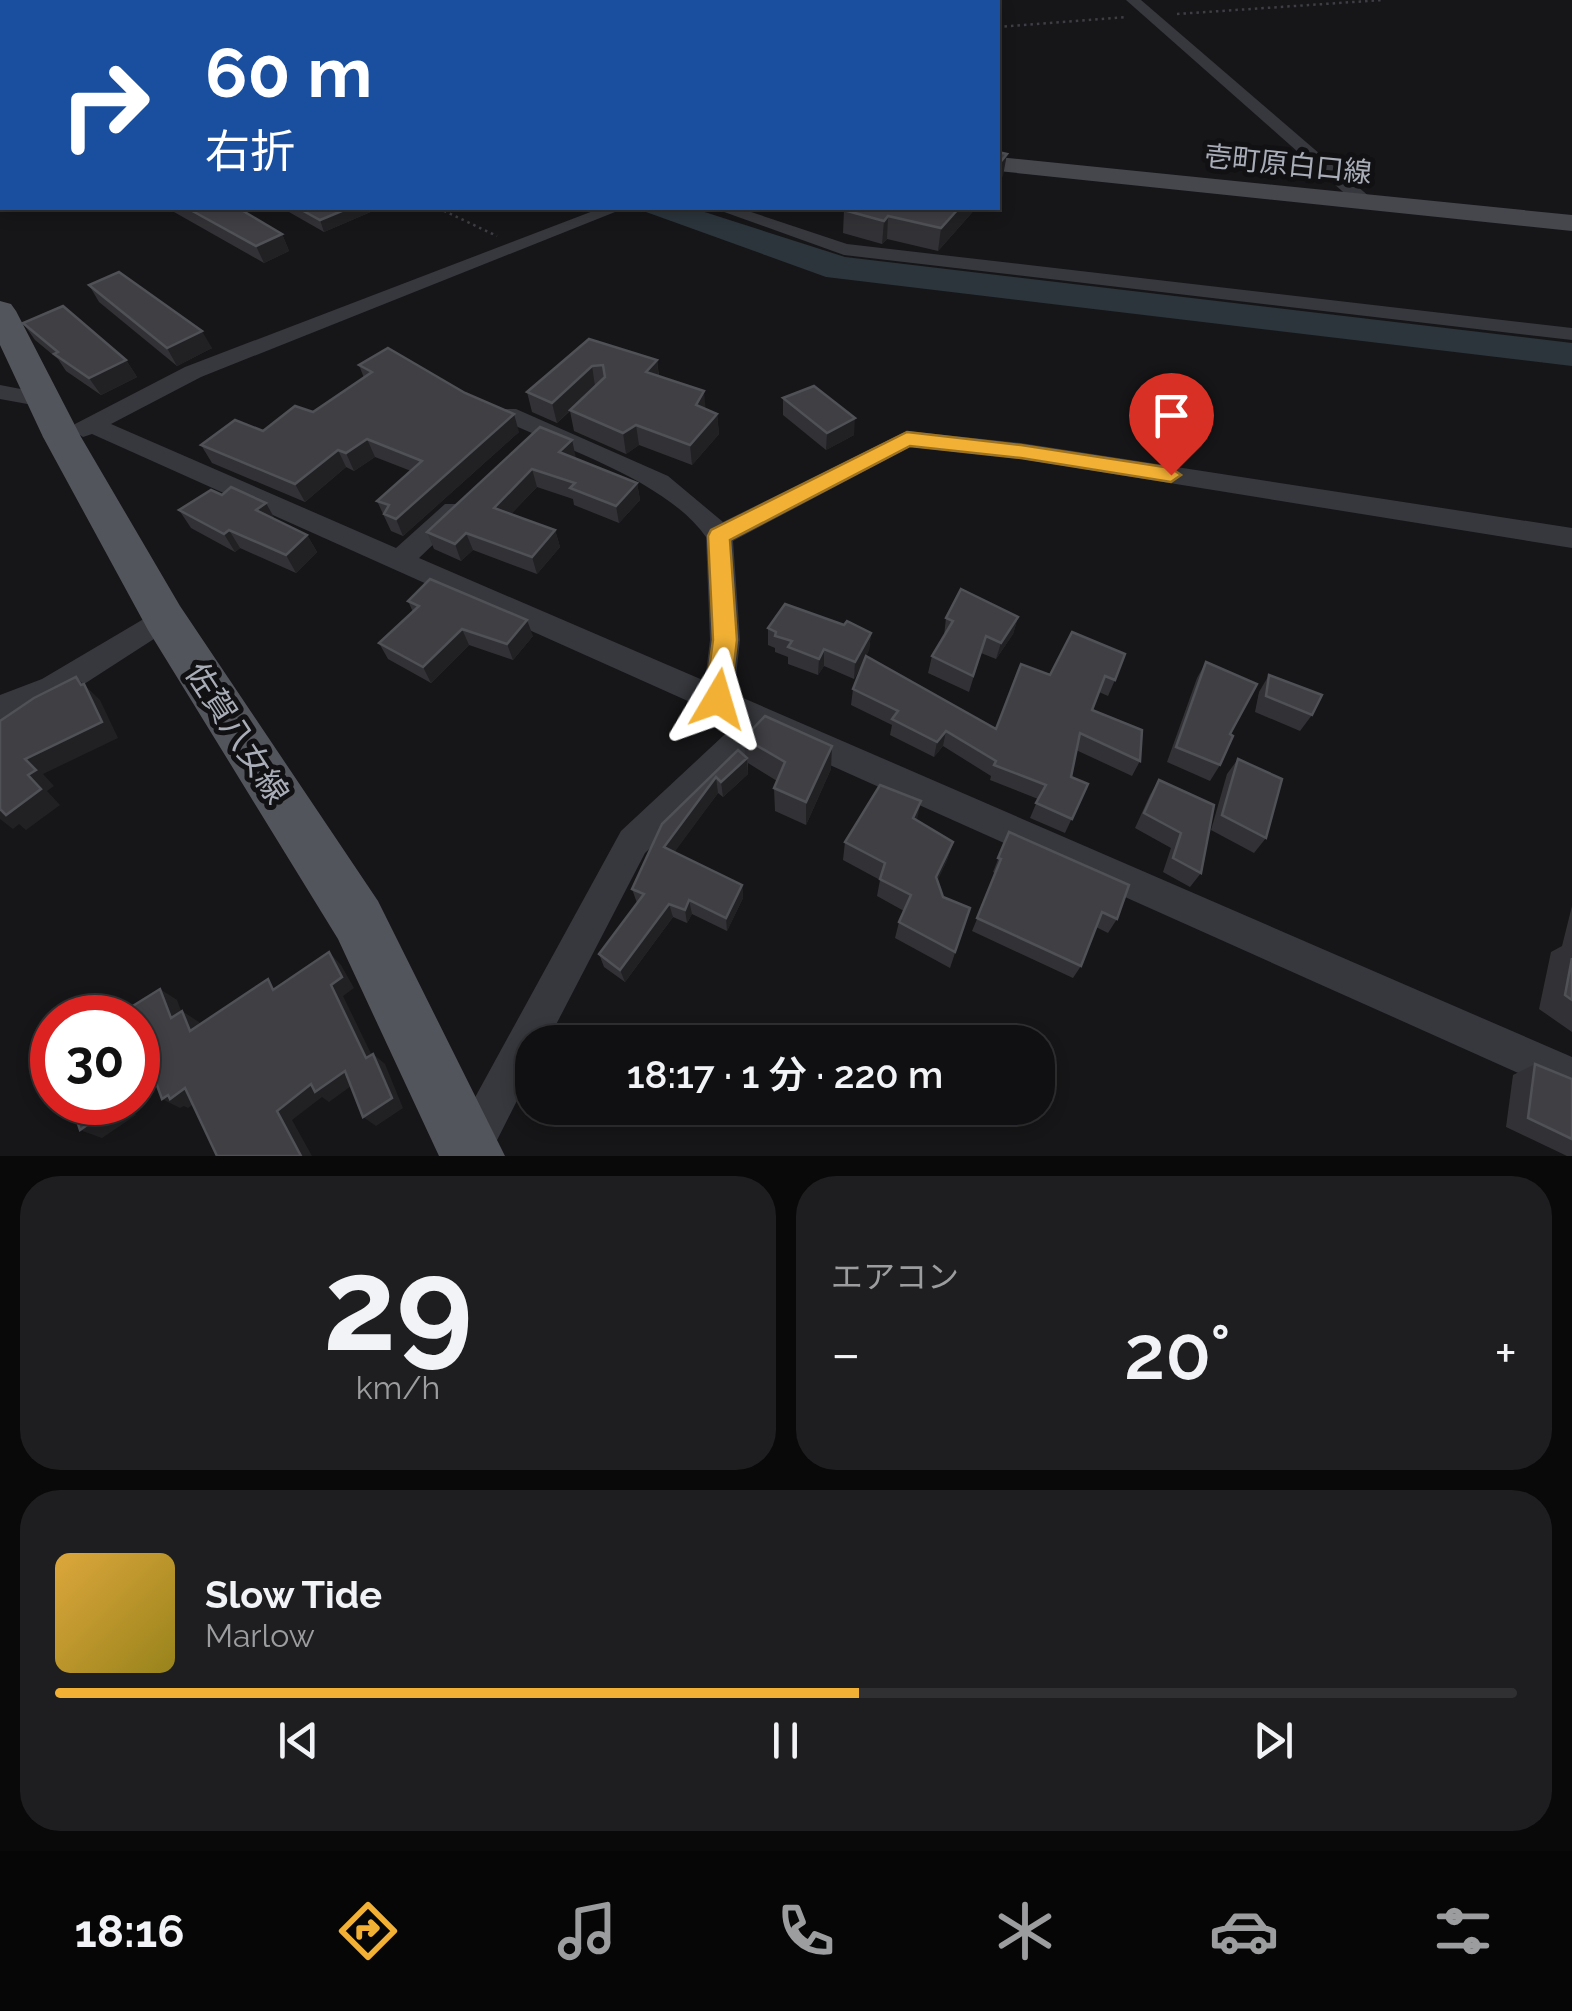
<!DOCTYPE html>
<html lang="ja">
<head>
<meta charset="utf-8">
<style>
  :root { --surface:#101012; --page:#1e1e20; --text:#f1f3f6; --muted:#9c9d9f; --line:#303032; --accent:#f2b134 }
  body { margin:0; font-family:Raleway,"Noto Sans JP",sans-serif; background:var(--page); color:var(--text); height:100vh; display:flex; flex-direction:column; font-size:38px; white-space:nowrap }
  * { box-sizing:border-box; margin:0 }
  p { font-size:32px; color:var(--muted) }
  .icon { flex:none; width:55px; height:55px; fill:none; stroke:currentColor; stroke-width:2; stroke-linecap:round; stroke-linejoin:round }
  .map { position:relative; height:1156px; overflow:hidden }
  .sheet { display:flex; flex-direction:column; gap:20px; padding:20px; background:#09090a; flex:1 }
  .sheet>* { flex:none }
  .top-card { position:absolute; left:0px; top:0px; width:1000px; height:210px; box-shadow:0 5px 15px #0003,0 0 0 2px var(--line); background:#1a4fa0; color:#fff; overflow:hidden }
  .speed { position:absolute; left:30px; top:995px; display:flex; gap:20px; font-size:50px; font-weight:700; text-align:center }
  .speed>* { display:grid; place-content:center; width:130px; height:130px; border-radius:50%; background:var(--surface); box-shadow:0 5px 15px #0003,0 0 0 2px var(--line); line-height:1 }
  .speed .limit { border:15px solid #d22; background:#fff; color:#111 }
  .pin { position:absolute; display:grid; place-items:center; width:85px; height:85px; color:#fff; margin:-102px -42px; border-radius:50% 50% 50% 0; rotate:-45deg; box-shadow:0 0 10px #0007 }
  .pin .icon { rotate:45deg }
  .me { position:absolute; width:110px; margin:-55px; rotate:7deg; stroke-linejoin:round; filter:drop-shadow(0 0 8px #0008) }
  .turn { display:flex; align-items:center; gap:35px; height:210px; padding:0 40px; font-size:45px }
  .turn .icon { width:130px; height:130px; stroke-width:2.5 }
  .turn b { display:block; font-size:70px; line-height:85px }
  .big { font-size:75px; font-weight:600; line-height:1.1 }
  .sheet .widget { flex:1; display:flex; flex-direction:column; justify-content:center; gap:15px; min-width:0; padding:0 35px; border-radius:40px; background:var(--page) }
  .sheet .dial { align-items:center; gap:0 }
  .dial b { font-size:130px; line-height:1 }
  .song { display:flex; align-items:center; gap:30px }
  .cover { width:120px; height:120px; border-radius:15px; background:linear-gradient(135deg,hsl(40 70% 55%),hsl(50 70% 35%)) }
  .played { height:10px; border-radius:5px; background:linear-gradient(90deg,var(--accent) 55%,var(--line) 55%) }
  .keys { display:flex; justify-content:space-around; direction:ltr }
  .heat { display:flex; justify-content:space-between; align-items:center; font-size:55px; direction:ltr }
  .sheet .tiles { flex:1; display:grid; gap:20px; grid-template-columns:1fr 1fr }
  .widget:last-child { grid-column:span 2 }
  .trip { position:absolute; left:515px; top:1025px; width:540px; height:100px; border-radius:40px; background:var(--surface); box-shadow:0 5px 15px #0003,0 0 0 2px var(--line); font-weight:600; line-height:100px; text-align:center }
  .tabs { display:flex; height:160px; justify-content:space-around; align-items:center; background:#060607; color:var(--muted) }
  .tabs .icon { width:70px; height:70px }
  .tabs .selected { color:var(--accent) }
  .tabs b { font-size:45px; color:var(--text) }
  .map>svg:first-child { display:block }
  .water { fill:#2c353c }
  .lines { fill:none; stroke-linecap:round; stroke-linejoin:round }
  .path { stroke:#3d3f44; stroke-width:2.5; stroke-dasharray:2.5 4; stroke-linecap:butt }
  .minor { fill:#37383d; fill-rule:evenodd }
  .secondary { fill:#45474d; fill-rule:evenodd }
  .primary { fill:#53555c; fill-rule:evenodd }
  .wall { fill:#323236 }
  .shaded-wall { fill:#212124 }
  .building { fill:#3f3f44; stroke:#4f5156; stroke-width:2.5 }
  .route { fill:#f2b134; stroke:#9d7322; stroke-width:2.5 }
  .labels { text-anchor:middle; stroke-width:10; stroke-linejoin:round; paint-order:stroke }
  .far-street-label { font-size:28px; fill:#a8adb8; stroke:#111113 }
  .street-label { font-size:32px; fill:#a8adb8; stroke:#111113 }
</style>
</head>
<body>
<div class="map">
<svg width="1572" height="1156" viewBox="0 0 1572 1156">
  <rect width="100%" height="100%" fill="#161618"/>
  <path class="water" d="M635 208H692L845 257 1572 343V366L826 277Z"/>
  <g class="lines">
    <g class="path">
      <path d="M1177 14 1383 0"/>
      <path d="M998 27 1127 17"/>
      <path d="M438 208 497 236"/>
    </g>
    <g class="minor">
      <path d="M588 0H602V2H589Z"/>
      <path d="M1126 0H1141L1371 198V206H1359Z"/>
      <path d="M601 208H625L201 377 111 424 396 548 445 504H463L467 510 463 516 419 558 705 681 710 640 706 537C666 480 562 448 500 419L496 414 500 409H516L668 476 723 522 907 431 1021 443 1572 528V548L1021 459 910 447 733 541 740 640 734 694 1572 1057V1097L765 736 645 853 547 1042H532V1071L489 1156H452L449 1149 455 1134 621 831 737 723 92 434 83 437 71 429 75 424 185 367Z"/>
      <path d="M713 208H739L847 244 1572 328V340L844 255Z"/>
      <path d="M0 385 52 395 56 400 44 407 0 399Z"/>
      <path d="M164 607 174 610 178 618 174 626 64 697 0 721V695L42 679Z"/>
    </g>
    <path class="secondary" d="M998 157 1572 215V231L998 171Z"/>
    <g class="primary">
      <rect x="118" y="0" width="20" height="2"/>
      <path d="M0 301 11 304 16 311 81 437 180 606 378 901 505 1156H439L338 939 148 630 43 437 0 345Z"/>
    </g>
  </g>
  <g class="wall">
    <path d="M167 208H238L282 234 289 251 264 263Z"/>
    <path d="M282 208H372L373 211 324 232Z"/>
    <path d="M976 208 938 251 887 239 882 244 843 233 844 210Z"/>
    <path d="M89 285 212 348 177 366 99 302Z"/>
    <path d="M23 323 126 360 137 377 101 395 66 371 58 359 35 340Z"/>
    <path d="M589 339 657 360 659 376 706 409 717 414 719 434 692 465 639 445 626 454 574 431 570 411 557 423 532 412 527 392Z"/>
    <path d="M359 365 519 432 403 536 391 531 377 501 411 471 375 457 354 471 346 467 305 502 212 463 201 445 263 431 313 412 364 378Z"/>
    <path d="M783 398 854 435 826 450 783 415Z"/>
    <path d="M572 440 575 458 637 483 640 500 619 523 574 505 573 499 537 487 511 514 555 530 560 547 537 574 473 550 461 561 434 549 427 532Z"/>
    <path d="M179 510 276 520 307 535 317 552 296 573 240 548 235 552 191 528Z"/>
    <path d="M408 601 533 636 513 660 469 645 431 683 388 659 379 643 413 612Z"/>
    <path d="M1018 617 1013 634 996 659 981 653 969 692 928 673 932 656 944 636 946 618Z"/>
    <path d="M844 625 871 633 869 650 866 656 996 729 1050 675 1072 632 1115 680 1108 696 1099 692 1092 710 1140 761 1132 776 1076 750 1071 777 1088 784 1065 833 1030 818 1038 799 990 780 991 776 943 746 934 757 890 735 892 725 851 705 853 689 866 656 854 679 824 666 818 675 788 664V657L775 652V648L768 645V628Z"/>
    <path d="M1206 662 1230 734 1220 765 1210 781 1167 762 1197 678Z"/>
    <path d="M1269 675 1312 715 1300 731 1255 712 1259 692Z"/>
    <path d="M744 738 831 769 806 825 775 811 774 788 777 781 748 763V774L723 797 718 793 674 852 742 885 743 898 727 931 692 914 687 923 673 917 625 982 604 967 599 954 637 903 632 889 662 824 738 750 745 756Z"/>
    <path d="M1238 759 1266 838 1254 853 1211 830 1227 774Z"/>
    <path d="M1159 780 1201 873 1190 887 1163 872 1171 848 1135 828 1150 795Z"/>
    <path d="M917 821 953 842 947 860 937 881 943 897 970 908 950 968 895 938 899 922 904 911 877 896 880 880 843 860 845 842Z"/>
    <path d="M1009 832 1117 919 1108 933 1096 927 1081 966 1073 978 972 931 996 874 993 872Z"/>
    <path d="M1572 906V1032L1539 1009 1551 952 1562 946Z"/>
    <path d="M1535 1064 1572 1079V1156H1567L1506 1127 1513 1075Z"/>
  </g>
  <g class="shaded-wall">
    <path d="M2 32V47H0V33Z"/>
    <path d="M2 120V136L0 137V121Z"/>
    <path d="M1007 154 1003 176 998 183V165Z"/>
    <path d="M349 208H372L373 211 324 232 320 220Z"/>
    <path d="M959 208H976L938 251 941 228Z"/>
    <path d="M888 216 887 239 882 244 884 221Z"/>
    <path d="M282 234 289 251 264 263 256 246Z"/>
    <path d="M202 331 212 348 177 366 167 348Z"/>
    <path d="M126 360 137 377 101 395 89 378Z"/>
    <path d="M657 360 659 381 646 372Z"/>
    <path d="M592 366 595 386 557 423 552 403Z"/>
    <path d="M704 391 706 412 696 405Z"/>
    <path d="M514 414 519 432 403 536 396 519Z"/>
    <path d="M717 414 719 434 692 465 690 445Z"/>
    <path d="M855 418 854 435 826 450 827 433Z"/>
    <path d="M636 425 639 445 626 454 623 433Z"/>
    <path d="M367 439 375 457 354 471 346 453Z"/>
    <path d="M572 440 576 458 563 470 559 452Z"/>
    <path d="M338 450 346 467 305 502 295 484Z"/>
    <path d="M532 469 537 487 500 525 494 508Z"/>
    <path d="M637 483 640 500 619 523 616 506Z"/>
    <path d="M266 503 276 521 256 510Z"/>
    <path d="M229 530 240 548 235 552 224 534Z"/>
    <path d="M555 530 560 547 537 574 532 557Z"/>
    <path d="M466 533 473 550 461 561 455 544Z"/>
    <path d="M307 535 317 552 296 573 286 555Z"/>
    <path d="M1018 617 1013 634 996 659 1001 643Z"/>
    <path d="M527 620 533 636 513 660 507 644Z"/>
    <path d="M462 629 469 645 431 683 423 667Z"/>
    <path d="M871 633 869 650 854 679 855 662Z"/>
    <path d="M824 649V666L818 675 819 659Z"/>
    <path d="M76 677 100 700 118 738 43 774 54 786 47 791 60 805 26 830 19 824 13 829 0 819V809L28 775 25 759 81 685Z"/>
    <path d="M946 731 943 746 934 757 937 742Z"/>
    <path d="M832 746 831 769 806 825V802Z"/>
    <path d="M747 758 748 774 723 797 721 782Z"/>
    <path d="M716 777 718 793 668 861 664 847Z"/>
    <path d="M921 801 917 820 909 837 913 818Z"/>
    <path d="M953 842 947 860 931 894 936 877Z"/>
    <path d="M742 885 743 898 727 931 726 918Z"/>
    <path d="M689 900 692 914 687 923 685 910Z"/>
    <path d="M669 904 673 917 625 982 620 970Z"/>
    <path d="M329 952 341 965 354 988 343 996 378 1068 366 1058 331 985Z"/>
    <path d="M160 989 177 1000 188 1029 171 1018Z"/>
    <path d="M182 1011 199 1022 207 1041 190 1031Z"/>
    <path d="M373 1054 385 1064 403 1108 376 1126 363 1117Z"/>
    <path d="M345 1071 358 1081 329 1102 322 1097 292 1120 312 1156H301L277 1111 311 1084Z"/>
    <path d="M185 1088 203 1097 188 1108 184 1106 180 1108 162 1099Z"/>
    <path d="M114 1102H131L136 1115 102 1138 80 1130Z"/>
  </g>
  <g class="building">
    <path d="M0 10 2 12V32L0 33Z"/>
    <rect x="0" y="52" width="2" height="22"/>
    <path d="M0 97H2V120L0 121Z"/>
    <path d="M998 152 1007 154 998 165Z"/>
    <path d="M187 208H238L282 234 256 246Z"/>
    <path d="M298 208H349L320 220Z"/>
    <path d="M846 208H959L941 228 888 216 884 221 844 210Z"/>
    <path d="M119 272 202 331 167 348 89 285Z"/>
    <path d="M63 306 126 360 89 378 54 354 58 352 23 323Z"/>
    <path d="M589 339 657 360 646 372 704 391 696 405 717 414 690 445 636 425 623 433 570 410 605 377 603 365 592 366 552 403 527 392Z"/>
    <path d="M388 348 465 393 514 414 396 519 384 514 389 505 377 501 422 461 367 439 346 453 338 450 295 484 201 445 235 420 263 431 295 406 313 412 372 372 359 365Z"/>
    <path d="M814 386 855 418 827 433 783 398Z"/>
    <path d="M540 427 572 440 559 452 637 483 616 506 570 488 575 483 532 469 494 508 555 530 532 557 466 533 455 544 427 532Z"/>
    <path d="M231 487 266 503 256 510 307 535 286 555 229 530 224 534 179 510 211 490 222 495Z"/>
    <path d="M430 579 527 620 507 644 462 629 423 667 379 643 419 606 408 601Z"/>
    <path d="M961 589 1018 617 1001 643 986 636 973 676 932 656 953 621 946 618Z"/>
    <path d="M785 604 844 625 847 621 871 633 855 662 824 649 819 659 788 647 792 641 775 636 776 632 768 628Z"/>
    <path d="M1072 632 1125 654 1115 680 1105 676 1092 710 1142 730 1140 761 1080 733 1071 777 1088 784 1072 819 1036 803 1046 785 994 765 996 761 946 731 937 742 892 719 898 711 853 689 866 656 996 729 1021 664 1050 675Z"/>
    <path d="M1206 662 1257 684 1230 734 1233 736 1220 765 1176 747Z"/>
    <path d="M1269 675 1322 695 1312 715 1266 696Z"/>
    <path d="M76 677 81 685 84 684 102 722 25 759 36 770 28 775 41 789 6 815 0 809V721L34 698Z"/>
    <path d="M765 716 832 746 806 802 774 788 785 762 744 738Z"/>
    <path d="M738 750 747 758 721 782 716 777 664 847 742 885 726 918 689 900 685 910 669 904 620 970 599 954 644 894 632 889 662 824Z"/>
    <path d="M1238 759 1282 779 1266 838 1222 815Z"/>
    <path d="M1159 780 1214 805 1201 873 1173 858 1181 833 1144 813Z"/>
    <path d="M880 785 921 801 913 818 953 842 936 877 943 897 970 908 955 952 899 922 911 895 880 879 885 863 845 842Z"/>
    <path d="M1009 832 1129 885 1117 919 1102 912 1081 966 977 918 1001 859 998 858Z"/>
    <path d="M329 952 342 977 331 985 366 1058 373 1054 392 1098 363 1117 345 1071 315 1092 311 1084 277 1111 301 1156H217L185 1088 170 1099 168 1095 162 1099 138 1033V1018H132L128 1009 160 989 171 1018 182 1011 190 1031 268 979 273 990Z"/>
    <path d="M1572 958V1000L1565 995Z"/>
    <path d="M1535 1064 1572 1079V1139L1528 1118Z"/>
    <path d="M71 1102H114L116 1105 80 1130Z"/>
  </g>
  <path class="route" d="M907 432 1021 445 1171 468 1181 475 1171 482 1021 458 910 446 730 540 737 640 730 699 726 707 718 710 709 707 705 699 713 640 708 536 711 530Z"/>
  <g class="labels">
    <g class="far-street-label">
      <text transform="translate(1288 164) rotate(6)" y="10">壱町原白口線</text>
    </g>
    <g class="street-label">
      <text transform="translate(237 733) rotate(57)" y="11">佐賀八女線</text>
    </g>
  </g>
</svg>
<div class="speed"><div class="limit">30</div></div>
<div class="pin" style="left:1171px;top:475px;background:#d93025"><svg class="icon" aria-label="arrive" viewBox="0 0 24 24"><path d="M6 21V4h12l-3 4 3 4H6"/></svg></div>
<svg class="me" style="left:718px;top:699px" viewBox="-20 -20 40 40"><path d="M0-17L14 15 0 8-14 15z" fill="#f2b134" stroke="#fff" stroke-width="4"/></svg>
<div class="trip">18:17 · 1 分 · 220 m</div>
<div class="top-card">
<div class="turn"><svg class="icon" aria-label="right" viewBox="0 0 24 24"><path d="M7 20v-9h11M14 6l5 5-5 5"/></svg><div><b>60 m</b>右折</div></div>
</div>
</div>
<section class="sheet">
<div class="tiles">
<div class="widget dial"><b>29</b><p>km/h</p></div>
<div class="widget"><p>エアコン</p>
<div class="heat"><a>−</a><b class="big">20°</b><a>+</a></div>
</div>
<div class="widget">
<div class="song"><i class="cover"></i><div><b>Slow Tide</b><p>Marlow</p></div></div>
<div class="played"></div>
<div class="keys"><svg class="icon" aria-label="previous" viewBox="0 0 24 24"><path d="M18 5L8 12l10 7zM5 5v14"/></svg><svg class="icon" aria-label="pause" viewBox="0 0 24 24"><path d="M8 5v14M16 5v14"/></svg><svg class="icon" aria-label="next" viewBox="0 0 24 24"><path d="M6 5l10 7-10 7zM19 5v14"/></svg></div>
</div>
</div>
</section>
<nav class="tabs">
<b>18:16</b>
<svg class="icon selected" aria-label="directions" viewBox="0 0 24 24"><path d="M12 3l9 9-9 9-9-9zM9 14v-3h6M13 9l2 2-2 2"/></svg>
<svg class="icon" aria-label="music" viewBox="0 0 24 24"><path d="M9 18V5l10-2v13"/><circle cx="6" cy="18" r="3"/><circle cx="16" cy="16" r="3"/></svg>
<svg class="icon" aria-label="phone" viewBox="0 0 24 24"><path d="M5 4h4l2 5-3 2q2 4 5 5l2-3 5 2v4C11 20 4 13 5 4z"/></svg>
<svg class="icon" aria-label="climate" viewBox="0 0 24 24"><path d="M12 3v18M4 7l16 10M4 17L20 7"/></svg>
<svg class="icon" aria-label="car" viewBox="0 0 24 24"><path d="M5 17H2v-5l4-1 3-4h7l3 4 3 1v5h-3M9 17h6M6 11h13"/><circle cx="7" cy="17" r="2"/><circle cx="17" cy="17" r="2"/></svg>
<svg class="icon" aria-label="filters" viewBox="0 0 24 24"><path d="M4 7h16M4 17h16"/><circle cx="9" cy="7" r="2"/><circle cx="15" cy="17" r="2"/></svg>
</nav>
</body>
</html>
